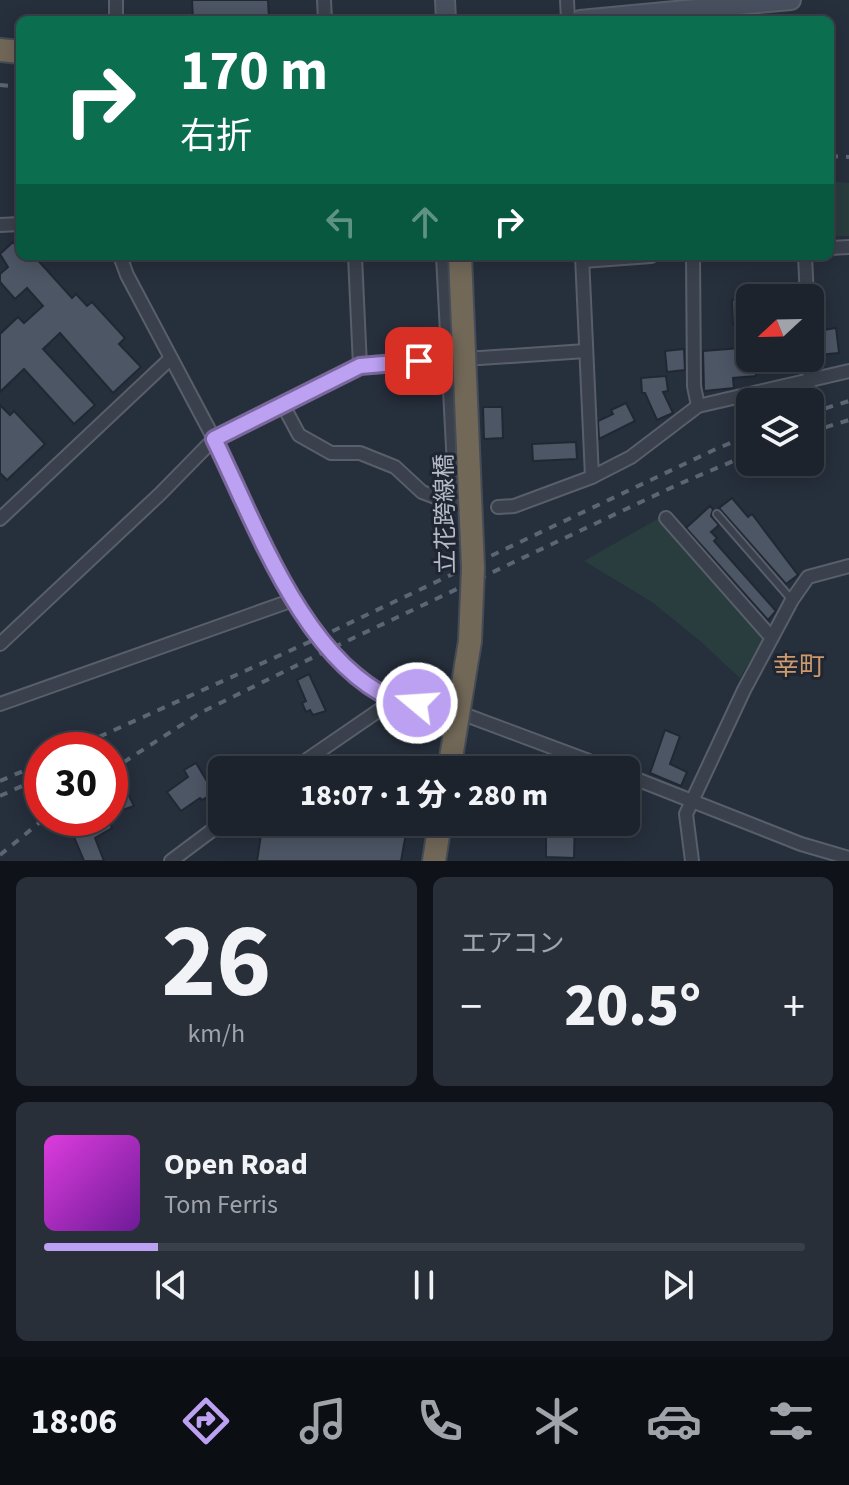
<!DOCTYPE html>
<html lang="ja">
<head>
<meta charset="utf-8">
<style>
  :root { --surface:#1c232d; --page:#292f39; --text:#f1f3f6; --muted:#a0a4aa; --line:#3a4049; --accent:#bca0f2 }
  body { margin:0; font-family:"Source Sans 3","Noto Sans JP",sans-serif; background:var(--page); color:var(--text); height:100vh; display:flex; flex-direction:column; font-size:30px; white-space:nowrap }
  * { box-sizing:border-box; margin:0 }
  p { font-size:26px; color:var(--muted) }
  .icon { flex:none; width:44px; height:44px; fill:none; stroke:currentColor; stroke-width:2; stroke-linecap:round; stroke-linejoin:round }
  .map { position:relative; height:861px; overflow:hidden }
  .details { display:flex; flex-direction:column; gap:16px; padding:16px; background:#0f1319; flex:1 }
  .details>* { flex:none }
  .guide { position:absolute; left:16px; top:16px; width:818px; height:244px; border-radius:12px; box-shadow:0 4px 20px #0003,0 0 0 2px var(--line); background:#0b6e4f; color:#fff; overflow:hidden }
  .needle { width:52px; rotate:248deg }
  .controls { position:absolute; left:736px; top:284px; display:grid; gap:16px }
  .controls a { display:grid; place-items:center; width:88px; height:88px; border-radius:12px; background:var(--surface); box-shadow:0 4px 20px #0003,0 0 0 2px var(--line); font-size:40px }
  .speed { position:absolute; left:24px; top:732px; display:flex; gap:16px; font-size:40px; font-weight:700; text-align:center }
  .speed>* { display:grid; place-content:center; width:104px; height:104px; border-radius:50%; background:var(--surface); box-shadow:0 4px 20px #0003,0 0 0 2px var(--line); line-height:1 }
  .speed .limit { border:12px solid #d22; background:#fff; color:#111 }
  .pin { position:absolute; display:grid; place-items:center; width:68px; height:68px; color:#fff; margin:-34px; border-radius:16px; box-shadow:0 4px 12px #0006 }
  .me { position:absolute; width:88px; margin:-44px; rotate:288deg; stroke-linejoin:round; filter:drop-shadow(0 0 6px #0008) }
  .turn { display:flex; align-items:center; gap:28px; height:168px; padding:0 32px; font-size:36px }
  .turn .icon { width:104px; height:104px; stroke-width:2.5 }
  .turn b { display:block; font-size:56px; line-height:68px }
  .lanes { display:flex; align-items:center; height:76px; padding:0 32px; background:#0003; justify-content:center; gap:40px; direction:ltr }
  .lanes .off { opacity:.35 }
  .big { font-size:60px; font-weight:800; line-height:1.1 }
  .details .widget { flex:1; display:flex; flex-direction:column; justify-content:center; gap:12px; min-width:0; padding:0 28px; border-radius:12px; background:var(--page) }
  .details .dial { align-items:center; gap:0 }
  .dial b { font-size:104px; line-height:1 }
  .song { display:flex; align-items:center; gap:24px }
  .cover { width:96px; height:96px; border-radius:12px; background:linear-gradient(135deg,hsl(300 70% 55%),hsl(280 70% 35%)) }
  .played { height:8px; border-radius:4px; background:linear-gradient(90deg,var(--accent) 15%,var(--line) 15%) }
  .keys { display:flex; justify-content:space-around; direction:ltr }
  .heat { display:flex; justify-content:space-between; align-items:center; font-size:44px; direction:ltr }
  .details .tiles { flex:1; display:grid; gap:16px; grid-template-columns:1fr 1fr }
  .widget:last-child { grid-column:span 2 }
  .trip { position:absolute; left:208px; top:756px; width:432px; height:80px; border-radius:12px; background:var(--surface); box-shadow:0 4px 20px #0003,0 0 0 2px var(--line); font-weight:800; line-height:80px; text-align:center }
  .tab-bar { display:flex; height:128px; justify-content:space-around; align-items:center; background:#0b0e12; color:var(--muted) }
  .tab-bar .icon { width:56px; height:56px }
  .tab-bar .on { color:var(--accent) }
  .tab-bar b { font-size:36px; color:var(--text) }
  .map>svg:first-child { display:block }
  .green { fill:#293c3e }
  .building { fill:#4d5665; stroke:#212833; stroke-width:2 }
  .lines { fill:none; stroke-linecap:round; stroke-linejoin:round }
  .lane-casing { stroke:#585f6a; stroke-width:10 }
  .street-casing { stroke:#585f6a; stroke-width:16 }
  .secondary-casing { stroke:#585f6a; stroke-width:22 }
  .highway-casing { stroke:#454c57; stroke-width:26 }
  .lane { stroke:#3a414c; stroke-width:6 }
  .street { stroke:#3a414c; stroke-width:12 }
  .secondary { stroke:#48505f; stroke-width:18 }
  .highway { stroke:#726858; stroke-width:22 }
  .rail { stroke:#5c6573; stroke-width:4; stroke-dasharray:8 8; stroke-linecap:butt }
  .highway-bridge-casing { stroke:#454c57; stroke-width:26; stroke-linecap:butt }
  .highway-bridge { stroke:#726858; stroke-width:22 }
  .route-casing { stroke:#7a689d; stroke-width:20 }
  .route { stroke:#bca0f2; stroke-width:14 }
  .labels { text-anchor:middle; stroke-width:6; stroke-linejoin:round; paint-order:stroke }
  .street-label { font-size:24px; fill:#b6bcc7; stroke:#1f2631 }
  .neighbourhood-label { font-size:26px; fill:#cc996c; stroke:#1f2631 }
</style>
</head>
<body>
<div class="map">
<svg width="849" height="861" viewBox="0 0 849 861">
  <rect width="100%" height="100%" fill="#262f3c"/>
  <g class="green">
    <path d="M830 181 849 183V236H830Z"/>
    <path d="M661 517 764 637 740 678 699 640 652 602 584 561Z"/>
  </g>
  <g class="building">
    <path d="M192 0H268L269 20H193Z"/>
    <path d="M13 242 20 250V256H34L72 298 76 294 87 306 92 302 125 338 119 344 141 367 113 393 60 333 43 349 95 405 74 424 24 369 0 392V334L18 317 24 323 43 306 27 288 15 299 0 282V274L8 267 0 254Z"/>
    <path d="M750 299V323L733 324 732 300Z"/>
    <path d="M836 328 839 353 817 355 814 339 817 338V331Z"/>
    <path d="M750 343V358H755V363L777 362V372L756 373V376L733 378 734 388 704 391 703 351 740 348 739 344Z"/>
    <path d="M684 349 685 370 667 372 665 351Z"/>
    <path d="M666 376 668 391 663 392 673 413 657 420 645 393H642L641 378Z"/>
    <path d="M626 403 635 421 599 439 598 421 613 414 611 410Z"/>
    <path d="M0 405 10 415 14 411 45 444 7 480 0 473Z"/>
    <path d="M483 407H502L503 438 484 439Z"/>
    <path d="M576 442 577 459 533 461 532 444Z"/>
    <path d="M732 498 748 517 752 514 798 575 786 584 719 508Z"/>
    <path d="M710 506 713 509 711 516 719 525 711 532 717 538 714 541 776 611 768 620 686 528Z"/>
    <path d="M309 674 326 711 313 715 310 710 306 712 302 703 306 701 297 680Z"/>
    <path d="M665 730 680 736 670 764 687 772 681 786 650 773Z"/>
    <path d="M196 763 214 793 202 800 200 798 181 811 167 792 188 777 184 770Z"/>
    <path d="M123 784 134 806 117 812 110 797V788Z"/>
    <path d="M66 818H107L112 828 95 838 104 861H84Z"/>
    <path d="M263 822H408L401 861H257Z"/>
    <path d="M546 822H575L574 858 546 857Z"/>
  </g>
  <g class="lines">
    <defs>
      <path id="lane" d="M717 514 792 600"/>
      <g id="street">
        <path d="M324 0 325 20"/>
        <path d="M567 0 568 20"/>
        <path d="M116 20V0"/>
        <path d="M0 225 20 224"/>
        <path d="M830 248 849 247"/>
        <path d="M120 256 127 275 214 439 293 600 328 650 367 682 394 700 439 705 613 770"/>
        <path d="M355 256 360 366"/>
        <path d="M582 256 592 477 631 457 698 406 849 371"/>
        <path d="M693 256 694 386 698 406"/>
        <path d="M805 256 807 298"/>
        <path d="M583 261 651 256"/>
        <path d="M809 358 810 382"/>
        <path d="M283 405 299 435 331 453H360L395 467 422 492 456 505 443 256"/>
        <path d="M498 507 514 506 592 477"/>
        <path d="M666 518 771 637"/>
        <path d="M0 519 170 359"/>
        <path d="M0 644 160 494 214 439 360 366 586 351"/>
        <path d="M0 704 293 600"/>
        <path d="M292 770 394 700"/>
        <path d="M626 775 801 844 849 858"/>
        <path d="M171 861 223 822"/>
        <path d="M692 861 686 814 744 690 792 600 808 577 849 566"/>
      </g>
      <g id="secondary">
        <path d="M445 0 446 20"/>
        <path d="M580 20 791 0"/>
      </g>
      <g id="highway">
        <path d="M0 50 20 52"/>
        <path d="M434 861 440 822"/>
      </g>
    </defs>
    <use href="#lane" class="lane-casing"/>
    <use href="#street" class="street-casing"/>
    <use href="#secondary" class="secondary-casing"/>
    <use href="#highway" class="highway-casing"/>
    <use href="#lane" class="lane"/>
    <use href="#street" class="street"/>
    <use href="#secondary" class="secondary"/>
    <use href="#highway" class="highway"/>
    <g class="rail">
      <path d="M0 85 20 87"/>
      <path d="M830 156 849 157"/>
      <path d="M810 413 849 401"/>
      <path d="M810 432 849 420"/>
      <path d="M70 750 318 638 716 449 750 435"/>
      <path d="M110 771 200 713 328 650 679 484 750 454"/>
      <path d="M0 781 42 763"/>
      <path d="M0 796 42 777"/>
      <path d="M0 855 45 818"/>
    </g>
    <defs>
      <path id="highway-bridge" d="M449 770 470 641 473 568 460 256"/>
    </defs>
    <use href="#highway-bridge" class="highway-bridge-casing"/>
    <use href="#highway-bridge" class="highway-bridge"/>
  </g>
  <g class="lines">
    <defs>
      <path id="route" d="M417 703C409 702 399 702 392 699 303 659 255 522 214 439L360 366 419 361"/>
    </defs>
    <use href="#route" class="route-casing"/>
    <use href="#route" class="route"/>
  </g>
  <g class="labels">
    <g class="street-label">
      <text transform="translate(445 514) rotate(-91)" y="8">立花跨線橋</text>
    </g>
    <g class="neighbourhood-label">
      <text x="799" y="675">幸町</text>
    </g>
  </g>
</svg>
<div class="controls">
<a><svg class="needle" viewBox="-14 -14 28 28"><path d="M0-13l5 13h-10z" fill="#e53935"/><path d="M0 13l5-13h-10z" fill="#a0a4aa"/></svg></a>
<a><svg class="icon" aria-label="layers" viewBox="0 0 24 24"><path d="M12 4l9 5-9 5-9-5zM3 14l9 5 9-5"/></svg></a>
</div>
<div class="speed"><div class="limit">30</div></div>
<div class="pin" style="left:419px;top:361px;background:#d93025"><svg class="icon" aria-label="arrive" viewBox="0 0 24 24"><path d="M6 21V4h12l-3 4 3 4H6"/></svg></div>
<svg class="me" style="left:417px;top:703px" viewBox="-20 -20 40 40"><circle r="17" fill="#bca0f2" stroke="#fff" stroke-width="3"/><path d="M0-11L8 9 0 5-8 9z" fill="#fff"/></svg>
<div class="trip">18:07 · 1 分 · 280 m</div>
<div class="guide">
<div class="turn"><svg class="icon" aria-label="right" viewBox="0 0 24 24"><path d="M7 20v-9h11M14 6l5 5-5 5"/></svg><div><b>170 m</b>右折</div></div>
<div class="lanes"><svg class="icon off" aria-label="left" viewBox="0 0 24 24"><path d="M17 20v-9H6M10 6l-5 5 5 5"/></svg><svg class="icon off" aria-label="ahead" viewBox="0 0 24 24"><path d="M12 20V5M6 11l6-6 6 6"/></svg><svg class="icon" aria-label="right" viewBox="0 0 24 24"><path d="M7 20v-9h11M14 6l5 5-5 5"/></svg></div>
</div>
</div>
<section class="details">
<div class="tiles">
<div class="widget dial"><b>26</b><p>km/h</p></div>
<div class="widget"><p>エアコン</p>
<div class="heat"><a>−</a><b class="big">20.5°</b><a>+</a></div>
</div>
<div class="widget">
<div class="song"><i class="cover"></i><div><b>Open Road</b><p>Tom Ferris</p></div></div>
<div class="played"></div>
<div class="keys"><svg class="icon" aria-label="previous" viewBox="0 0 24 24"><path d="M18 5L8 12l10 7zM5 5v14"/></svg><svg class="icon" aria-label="pause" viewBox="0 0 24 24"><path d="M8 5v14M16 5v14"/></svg><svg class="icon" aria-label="next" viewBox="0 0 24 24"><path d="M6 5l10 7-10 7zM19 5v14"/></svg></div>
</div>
</div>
</section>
<nav class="tab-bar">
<b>18:06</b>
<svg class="icon on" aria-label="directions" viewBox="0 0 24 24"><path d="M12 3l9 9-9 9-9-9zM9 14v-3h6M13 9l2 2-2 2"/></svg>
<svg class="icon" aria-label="music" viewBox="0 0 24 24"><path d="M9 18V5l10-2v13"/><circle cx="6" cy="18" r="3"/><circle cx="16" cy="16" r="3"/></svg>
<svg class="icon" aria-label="phone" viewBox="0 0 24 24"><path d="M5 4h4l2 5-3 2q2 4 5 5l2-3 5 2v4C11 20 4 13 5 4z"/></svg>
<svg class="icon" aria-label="climate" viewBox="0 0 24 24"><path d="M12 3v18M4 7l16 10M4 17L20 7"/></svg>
<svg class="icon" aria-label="car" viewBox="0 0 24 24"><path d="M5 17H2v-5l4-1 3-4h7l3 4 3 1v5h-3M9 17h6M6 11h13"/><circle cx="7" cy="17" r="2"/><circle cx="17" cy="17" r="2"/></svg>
<svg class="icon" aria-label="filters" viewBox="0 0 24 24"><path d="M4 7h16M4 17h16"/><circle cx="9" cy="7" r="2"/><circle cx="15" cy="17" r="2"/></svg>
</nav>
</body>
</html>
